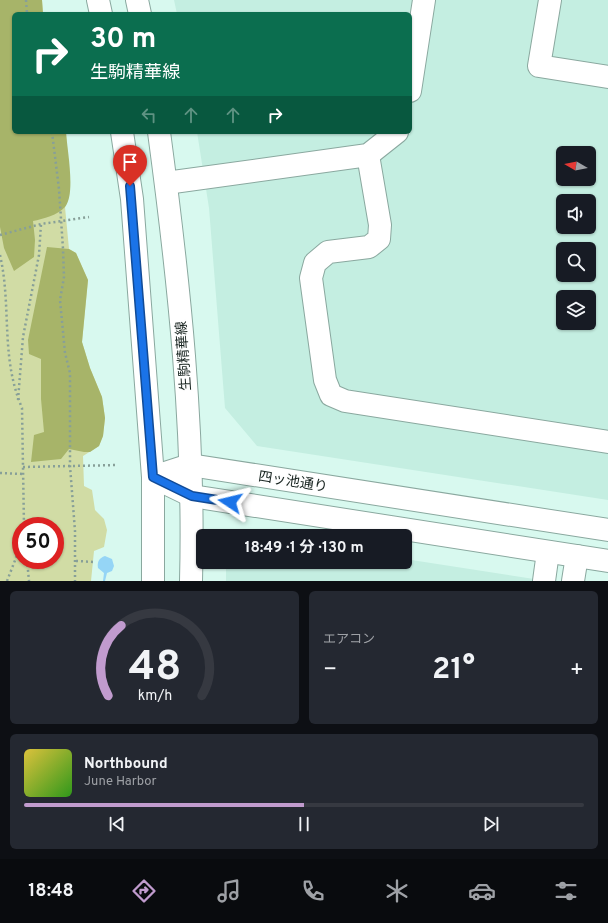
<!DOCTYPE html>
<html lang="ja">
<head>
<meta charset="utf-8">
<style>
  :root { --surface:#171b24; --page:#242831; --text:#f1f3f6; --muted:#9ea1a6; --line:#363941; --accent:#c19bce }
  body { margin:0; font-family:Overpass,"Noto Sans JP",sans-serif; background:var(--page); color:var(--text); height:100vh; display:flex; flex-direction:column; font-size:15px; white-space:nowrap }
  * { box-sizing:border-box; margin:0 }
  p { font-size:13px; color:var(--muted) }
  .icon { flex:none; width:22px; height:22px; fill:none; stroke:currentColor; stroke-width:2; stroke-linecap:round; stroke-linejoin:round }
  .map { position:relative; height:581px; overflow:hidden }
  .drawer { display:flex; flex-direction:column; gap:10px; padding:10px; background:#0d0f14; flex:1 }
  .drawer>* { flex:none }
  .guide { position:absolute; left:12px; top:12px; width:400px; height:122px; border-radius:6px; box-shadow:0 1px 3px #0004; background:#0b6e4f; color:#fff; overflow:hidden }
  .needle { width:26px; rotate:279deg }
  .tools { position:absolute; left:556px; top:146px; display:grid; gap:8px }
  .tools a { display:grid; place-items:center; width:40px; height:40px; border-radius:6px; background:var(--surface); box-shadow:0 1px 3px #0004; font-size:20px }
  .speed { position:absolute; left:12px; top:517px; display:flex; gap:8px; font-size:20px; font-weight:700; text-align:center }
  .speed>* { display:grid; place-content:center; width:52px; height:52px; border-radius:50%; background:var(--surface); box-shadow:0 1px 3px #0004; line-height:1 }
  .speed .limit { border:6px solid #d22; background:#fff; color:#111 }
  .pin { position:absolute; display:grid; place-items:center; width:34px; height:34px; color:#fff; margin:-41px -17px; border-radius:50% 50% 50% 0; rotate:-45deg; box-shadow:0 0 4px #0007 }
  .pin .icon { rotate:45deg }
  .me { position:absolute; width:44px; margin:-22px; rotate:280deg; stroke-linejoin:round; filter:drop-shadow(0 0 3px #0008) }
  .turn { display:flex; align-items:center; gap:14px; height:84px; padding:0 12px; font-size:18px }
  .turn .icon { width:52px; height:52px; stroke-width:2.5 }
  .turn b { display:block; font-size:28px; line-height:34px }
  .lanes { display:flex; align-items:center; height:38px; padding:0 12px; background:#0003; justify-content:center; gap:20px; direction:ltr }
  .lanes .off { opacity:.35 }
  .big { font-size:30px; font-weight:700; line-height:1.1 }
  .drawer .tile { flex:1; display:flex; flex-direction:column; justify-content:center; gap:6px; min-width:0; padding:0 14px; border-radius:6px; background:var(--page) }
  .drawer .dial { align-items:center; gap:0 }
  .dial svg { height:104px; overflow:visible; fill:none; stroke:var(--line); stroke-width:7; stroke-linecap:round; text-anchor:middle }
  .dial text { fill:var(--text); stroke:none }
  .song { display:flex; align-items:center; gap:12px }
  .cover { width:48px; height:48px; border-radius:6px; background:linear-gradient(135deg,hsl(50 70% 55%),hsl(110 70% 35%)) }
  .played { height:4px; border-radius:2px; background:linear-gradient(90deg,var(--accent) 50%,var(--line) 50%) }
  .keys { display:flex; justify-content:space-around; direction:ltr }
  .heat { display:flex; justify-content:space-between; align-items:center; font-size:22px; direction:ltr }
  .drawer .tiles { flex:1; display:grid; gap:10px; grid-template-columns:1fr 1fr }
  .tile:last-child { grid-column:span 2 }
  .trip { position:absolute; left:196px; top:529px; width:216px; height:40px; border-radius:6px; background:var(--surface); box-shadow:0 1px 3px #0004; font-weight:700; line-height:40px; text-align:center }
  .dock { display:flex; height:64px; justify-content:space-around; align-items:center; background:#090b0e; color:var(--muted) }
  .dock .icon { width:28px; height:28px }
  .dock .current { color:var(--accent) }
  .dock b { font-size:18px; color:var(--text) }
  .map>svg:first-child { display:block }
  .built { fill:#c4eee1; fill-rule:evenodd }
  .green { fill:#d1dca5; fill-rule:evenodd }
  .forest { fill:#a7b469 }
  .water { fill:#95d5f6 }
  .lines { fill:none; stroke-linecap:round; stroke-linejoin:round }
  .minor-casing { stroke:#8aa89f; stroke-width:24 }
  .major-casing { stroke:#8aa89f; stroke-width:24 }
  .path { stroke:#879f98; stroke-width:2.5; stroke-dasharray:2 3; stroke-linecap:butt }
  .minor { stroke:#fff; stroke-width:22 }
  .major { stroke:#fff; stroke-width:22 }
  .route-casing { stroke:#114b97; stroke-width:10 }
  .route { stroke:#1a73e8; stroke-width:7 }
  .labels { text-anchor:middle; stroke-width:3.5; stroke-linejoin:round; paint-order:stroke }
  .street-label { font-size:14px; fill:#17231f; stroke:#fefefe }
</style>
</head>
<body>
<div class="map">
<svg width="608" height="581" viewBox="0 0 608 581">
  <rect width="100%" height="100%" fill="#d8f9ef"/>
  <g class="built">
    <path d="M174 0H608V500L257 446 225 408 209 208 197 132H410V14H177ZM563 153H589V179H563ZM563 201H589V227H563ZM563 249H589V275H563ZM563 297H589V323H563Z"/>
    <path d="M405 559 547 581H226V569L235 562H405Z"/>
  </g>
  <path class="green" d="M0 0H42L43 14H14V132H66L70 188 69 197 65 207 69 249 76 253 88 280 82 342 90 368 102 397 105 418 103 436 99 446 83 456 84 486 92 490 95 510 104 519 107 530 104 547 94 551 91 581H0ZM21 526H55V560H21Z"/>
  <g class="forest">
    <path d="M0 0H42L43 14H14V132H66C67 149 76 194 65 207 58 215 43 219 33 221L35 240 34 257 14 271 4 248 0 227Z"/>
    <path d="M47 247 69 249 76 253 88 280 82 342 90 368 102 397 105 418 103 436 99 446 90 452H84L69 449 61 459 31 462 34 435 44 432 41 399V359L29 354 28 340Z"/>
  </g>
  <path class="water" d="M105 556 112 559 114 566 112 571 107 573 105 581H103L104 573 98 568C97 562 99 558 105 556Z"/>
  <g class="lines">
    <defs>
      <g id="minor">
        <path d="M550 0 539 66 608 77"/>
        <path d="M410 91 424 0"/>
        <path d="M368 155 380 225 379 239 369 247 328 252 315 263 311 278 325 380 331 395 345 401 608 442"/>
        <path d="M166 183 368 155 397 132"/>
        <path d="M544 581 548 552"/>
        <path d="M573 581 577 556"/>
      </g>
      <g id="major">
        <path d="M98 0 101 14"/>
        <path d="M137 0 140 14"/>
        <path d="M122 132 132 199 153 477V581"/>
        <path d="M159 132C179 281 195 431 191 581"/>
        <path d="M153 477 192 496 608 561"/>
        <path d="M153 477 190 465 608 530"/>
      </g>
    </defs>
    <use href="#minor" class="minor-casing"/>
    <use href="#major" class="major-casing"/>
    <g class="path">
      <path d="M26 0 27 14"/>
      <path d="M52 132 59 189 63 249 64 277 60 300 65 353 70 373V466L75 531V581"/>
      <path d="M0 235 41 224 89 217"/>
      <path d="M0 255C12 308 0 356 22 408L24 526"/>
      <path d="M18 400 23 337 39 255 41 224"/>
      <path d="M23 467 118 465"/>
      <path d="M0 473 23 474"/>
      <path d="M27 560 29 581"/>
      <path d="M76 561 95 562"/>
      <path d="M7 581 21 545"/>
    </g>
    <use href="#minor" class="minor"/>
    <use href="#major" class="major"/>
  </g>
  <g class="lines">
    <defs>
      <path id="route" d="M130 186 153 477 192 496 230 502"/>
    </defs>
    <use href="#route" class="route-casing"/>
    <use href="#route" class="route"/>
  </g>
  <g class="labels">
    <g class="street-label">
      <text transform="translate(183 356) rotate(-94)" y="5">生駒精華線</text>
      <text transform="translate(293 481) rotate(9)" y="5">四ッ池通り</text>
    </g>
  </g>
</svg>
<div class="tools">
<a><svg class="needle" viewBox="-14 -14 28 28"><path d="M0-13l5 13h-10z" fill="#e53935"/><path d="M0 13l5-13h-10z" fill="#9ea1a6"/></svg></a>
<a><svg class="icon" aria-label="sound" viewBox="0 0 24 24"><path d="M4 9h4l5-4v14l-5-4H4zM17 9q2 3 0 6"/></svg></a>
<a><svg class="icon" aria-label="search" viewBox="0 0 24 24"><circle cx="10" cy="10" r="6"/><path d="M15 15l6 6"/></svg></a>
<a><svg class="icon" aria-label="layers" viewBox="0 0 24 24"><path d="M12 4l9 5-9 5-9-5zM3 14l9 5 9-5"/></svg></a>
</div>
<div class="speed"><div class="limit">50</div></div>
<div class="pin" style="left:130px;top:186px;background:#d93025"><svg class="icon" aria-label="arrive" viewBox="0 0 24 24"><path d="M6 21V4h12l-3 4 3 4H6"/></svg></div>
<svg class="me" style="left:230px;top:502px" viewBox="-20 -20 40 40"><path d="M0-17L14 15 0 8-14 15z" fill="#1a73e8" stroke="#fff" stroke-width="4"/></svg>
<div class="trip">18:49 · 1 分 · 130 m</div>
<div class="guide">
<div class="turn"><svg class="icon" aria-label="right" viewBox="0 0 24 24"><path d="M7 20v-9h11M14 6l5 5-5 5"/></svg><div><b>30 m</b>生駒精華線</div></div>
<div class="lanes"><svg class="icon off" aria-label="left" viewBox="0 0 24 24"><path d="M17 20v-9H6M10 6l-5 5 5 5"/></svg><svg class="icon off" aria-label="ahead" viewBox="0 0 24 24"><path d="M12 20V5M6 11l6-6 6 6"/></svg><svg class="icon off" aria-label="ahead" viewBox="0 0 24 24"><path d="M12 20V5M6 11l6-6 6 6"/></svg><svg class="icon" aria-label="right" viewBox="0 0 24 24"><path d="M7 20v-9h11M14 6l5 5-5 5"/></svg></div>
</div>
</div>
<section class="drawer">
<div class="tiles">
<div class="tile dial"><svg viewBox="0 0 100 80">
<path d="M14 69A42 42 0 1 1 86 69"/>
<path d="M14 69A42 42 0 0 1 24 15" stroke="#c19bce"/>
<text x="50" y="56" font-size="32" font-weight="700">48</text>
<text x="50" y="72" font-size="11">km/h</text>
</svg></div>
<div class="tile"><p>エアコン</p>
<div class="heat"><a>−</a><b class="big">21°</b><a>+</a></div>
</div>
<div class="tile">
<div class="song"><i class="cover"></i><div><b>Northbound</b><p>June Harbor</p></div></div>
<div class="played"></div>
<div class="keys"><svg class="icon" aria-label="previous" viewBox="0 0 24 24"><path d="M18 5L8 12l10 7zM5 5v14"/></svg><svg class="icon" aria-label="pause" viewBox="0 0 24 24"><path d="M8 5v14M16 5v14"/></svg><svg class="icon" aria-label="next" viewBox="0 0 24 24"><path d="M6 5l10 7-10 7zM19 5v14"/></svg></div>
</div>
</div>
</section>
<nav class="dock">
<b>18:48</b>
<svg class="icon current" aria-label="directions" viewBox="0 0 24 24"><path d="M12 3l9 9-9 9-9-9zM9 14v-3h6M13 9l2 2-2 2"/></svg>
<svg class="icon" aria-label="music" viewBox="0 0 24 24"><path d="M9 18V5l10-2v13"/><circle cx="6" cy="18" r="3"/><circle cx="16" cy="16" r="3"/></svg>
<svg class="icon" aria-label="phone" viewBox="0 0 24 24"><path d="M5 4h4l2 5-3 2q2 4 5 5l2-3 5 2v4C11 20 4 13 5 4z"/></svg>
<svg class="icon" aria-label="climate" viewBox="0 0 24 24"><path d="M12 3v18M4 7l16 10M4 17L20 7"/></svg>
<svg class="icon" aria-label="car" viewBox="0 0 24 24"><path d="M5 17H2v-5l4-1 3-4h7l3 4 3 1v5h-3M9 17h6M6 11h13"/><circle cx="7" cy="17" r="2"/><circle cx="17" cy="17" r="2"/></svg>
<svg class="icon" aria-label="filters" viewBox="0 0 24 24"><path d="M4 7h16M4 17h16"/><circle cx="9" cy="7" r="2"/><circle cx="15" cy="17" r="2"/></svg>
</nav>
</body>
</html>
